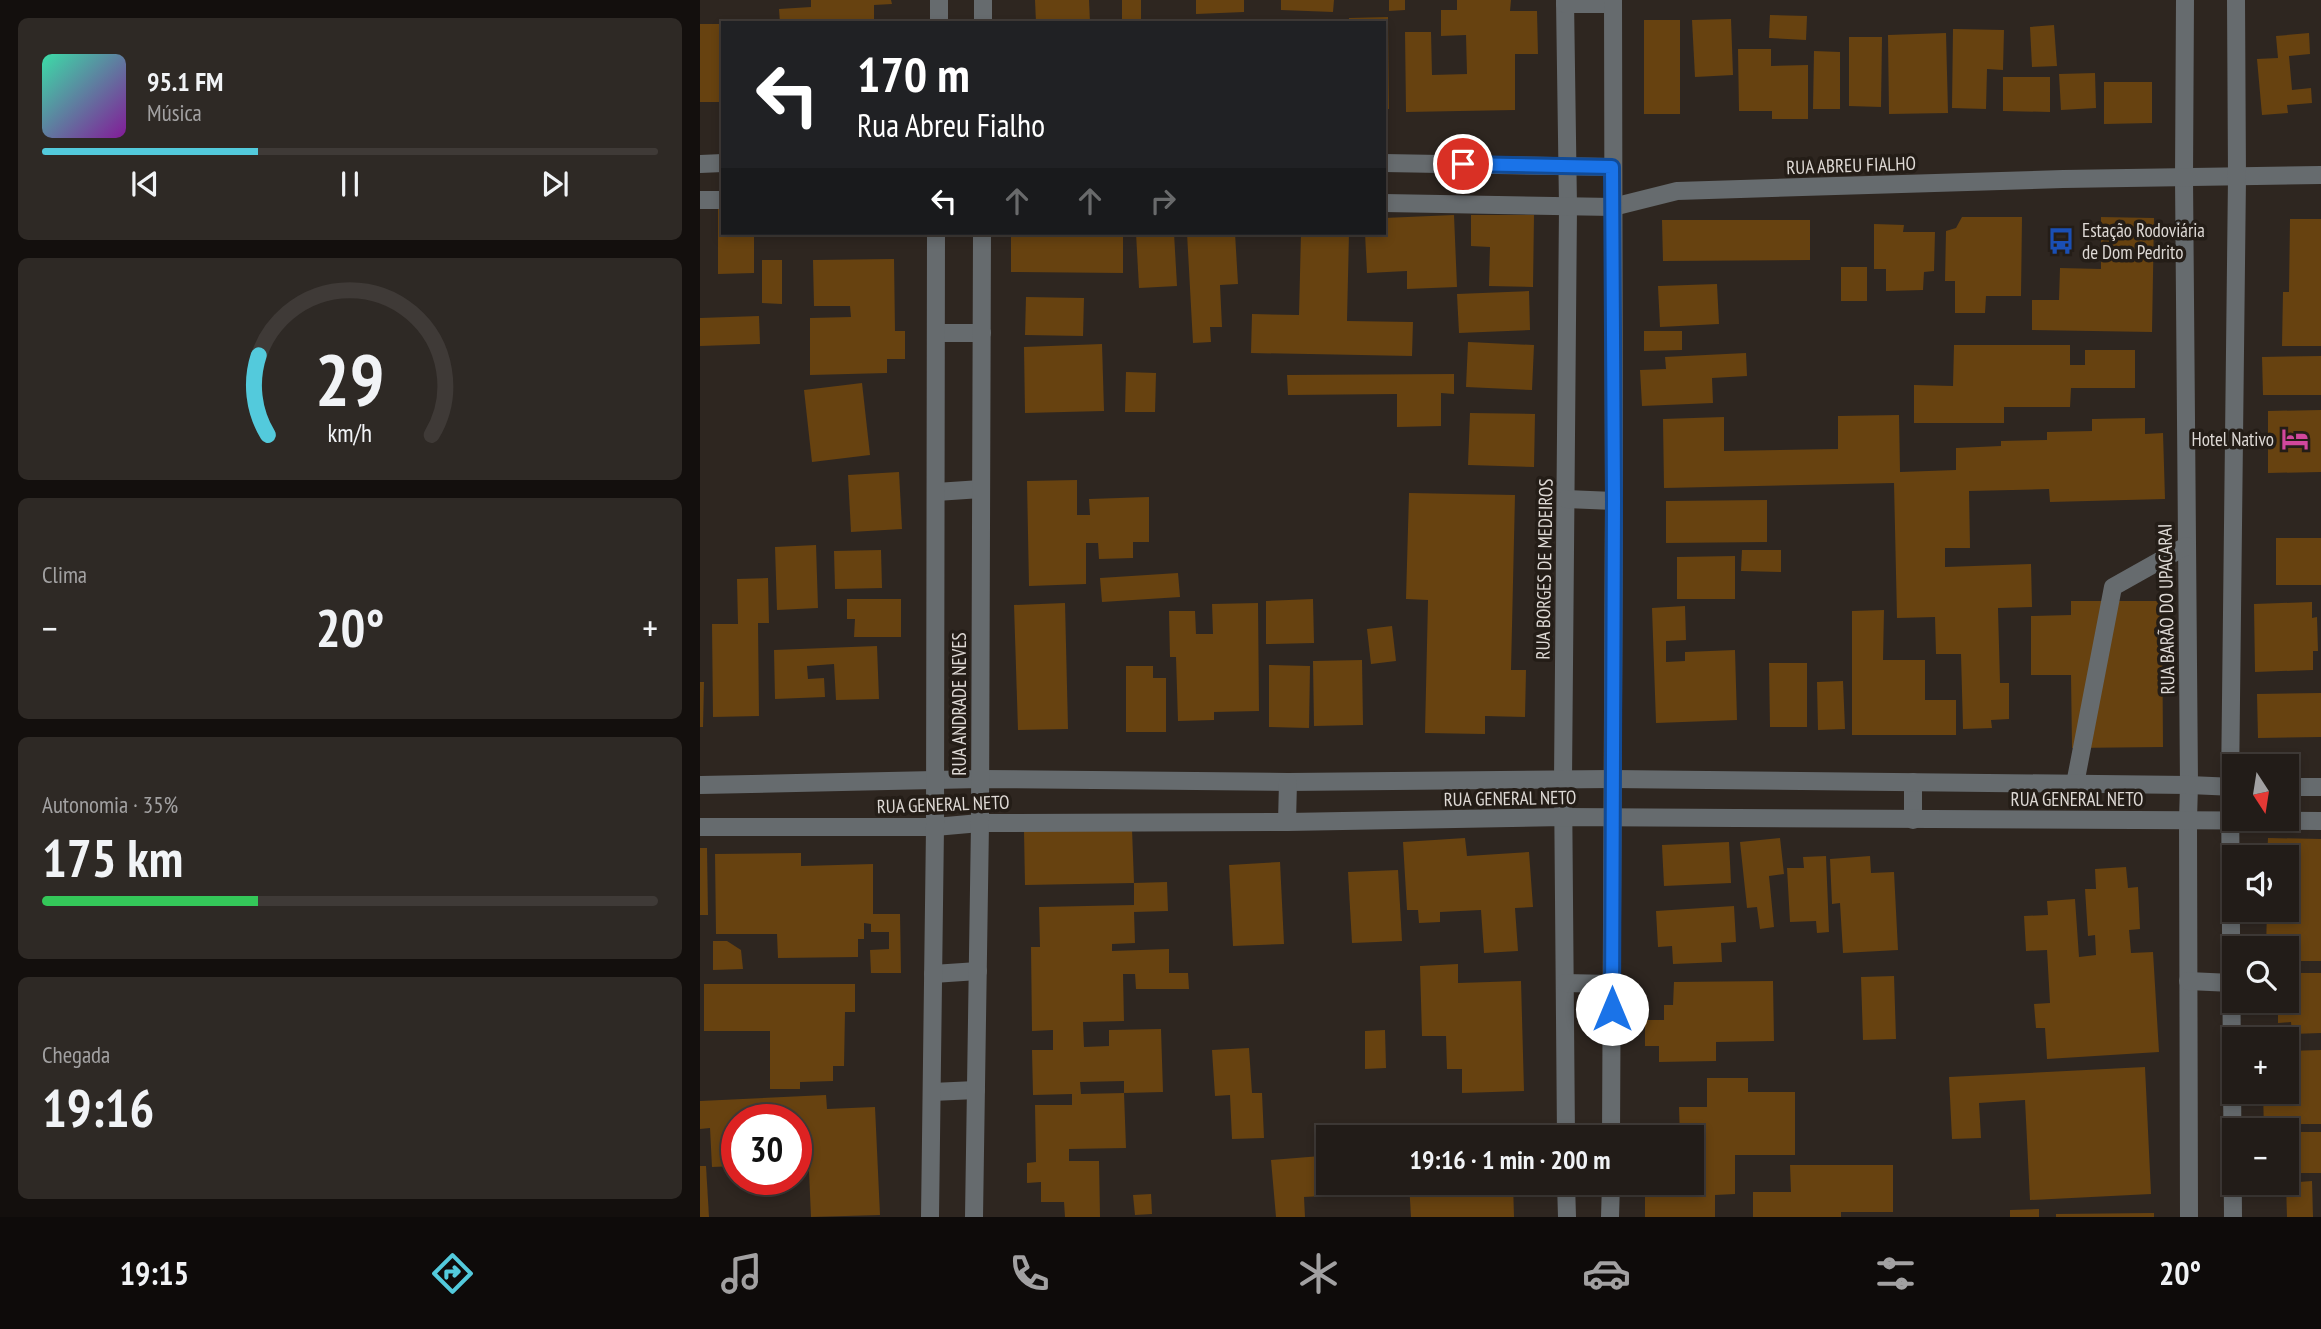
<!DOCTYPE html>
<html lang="pt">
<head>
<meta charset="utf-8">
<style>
  :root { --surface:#221c18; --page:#2e2925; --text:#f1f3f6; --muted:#a2a1a2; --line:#3f3a37; --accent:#53cadc }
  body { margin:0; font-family:"PT Sans Narrow",sans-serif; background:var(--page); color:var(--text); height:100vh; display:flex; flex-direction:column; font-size:26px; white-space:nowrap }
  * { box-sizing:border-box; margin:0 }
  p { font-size:23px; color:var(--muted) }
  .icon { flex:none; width:38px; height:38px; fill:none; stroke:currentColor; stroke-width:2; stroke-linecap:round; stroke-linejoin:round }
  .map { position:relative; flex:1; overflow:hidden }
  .sheet { display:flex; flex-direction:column; gap:18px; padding:18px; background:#130f0d; width:700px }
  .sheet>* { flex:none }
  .banner { position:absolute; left:21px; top:21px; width:665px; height:214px; border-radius:0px; box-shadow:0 4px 10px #0003,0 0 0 2px var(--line); background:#202124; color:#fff; overflow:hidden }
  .needle { width:46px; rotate:168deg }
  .controls { position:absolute; left:1522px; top:754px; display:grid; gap:14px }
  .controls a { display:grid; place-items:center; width:77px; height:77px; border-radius:0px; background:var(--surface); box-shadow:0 4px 10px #0003,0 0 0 2px var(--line); font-size:35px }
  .speed { position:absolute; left:21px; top:1104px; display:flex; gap:14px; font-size:35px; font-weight:700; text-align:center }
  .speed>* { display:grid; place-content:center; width:91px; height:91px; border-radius:50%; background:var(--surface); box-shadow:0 4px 10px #0003,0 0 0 2px var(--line); line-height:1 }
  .speed .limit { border:10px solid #d22; background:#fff; color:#111 }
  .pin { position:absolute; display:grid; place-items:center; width:60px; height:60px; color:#fff; margin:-30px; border:4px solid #fff; border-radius:50%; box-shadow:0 2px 7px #0007 }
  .me { position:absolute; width:77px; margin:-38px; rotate:0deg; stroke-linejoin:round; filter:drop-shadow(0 0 5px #0008) }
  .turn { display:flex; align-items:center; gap:24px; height:147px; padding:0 21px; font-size:32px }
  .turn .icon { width:91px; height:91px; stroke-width:2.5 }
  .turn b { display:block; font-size:49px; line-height:60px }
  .lanes { display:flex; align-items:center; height:66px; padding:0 21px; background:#0003; justify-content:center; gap:35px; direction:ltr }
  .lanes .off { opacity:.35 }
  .big { font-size:52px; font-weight:600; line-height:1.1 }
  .sheet .tile { flex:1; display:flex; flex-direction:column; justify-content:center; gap:10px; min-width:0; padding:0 24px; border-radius:10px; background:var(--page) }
  .sheet .dial { align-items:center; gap:0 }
  .dial svg { height:182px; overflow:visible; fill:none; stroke:var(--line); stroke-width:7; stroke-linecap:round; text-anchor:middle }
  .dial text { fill:var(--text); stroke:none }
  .song { display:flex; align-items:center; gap:21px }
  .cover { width:84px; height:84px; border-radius:10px; background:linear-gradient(135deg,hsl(160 70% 55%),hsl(290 70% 35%)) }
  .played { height:7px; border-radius:4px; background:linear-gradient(90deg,var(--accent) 35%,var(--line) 35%) }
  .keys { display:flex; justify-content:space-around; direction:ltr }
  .heat { display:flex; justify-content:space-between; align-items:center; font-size:38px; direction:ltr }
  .charge { height:10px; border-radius:5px; background:linear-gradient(90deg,#34c759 35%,var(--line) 0) }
  .trip { position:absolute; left:616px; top:1125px; width:388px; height:70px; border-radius:0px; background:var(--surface); box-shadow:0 4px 10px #0003,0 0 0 2px var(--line); font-weight:600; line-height:70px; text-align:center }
  .tab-bar { display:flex; height:112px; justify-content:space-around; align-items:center; background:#0e0b0a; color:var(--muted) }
  .tab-bar .icon { width:49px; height:49px }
  .tab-bar .on { color:var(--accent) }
  .tab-bar b { font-size:32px; color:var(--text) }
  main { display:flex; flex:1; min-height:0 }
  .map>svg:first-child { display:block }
  .building { fill:#674210; fill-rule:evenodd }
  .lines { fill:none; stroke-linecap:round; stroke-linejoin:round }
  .minor { stroke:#666b6e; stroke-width:18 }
  .route-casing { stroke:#114b97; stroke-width:18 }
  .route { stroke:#1a73e8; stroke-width:12 }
  .labels { text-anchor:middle; stroke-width:7; stroke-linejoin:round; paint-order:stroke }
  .street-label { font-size:19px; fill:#ded9d5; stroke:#241d17 }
  .poi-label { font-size:19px; fill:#ded9d5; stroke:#241d17; text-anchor:start }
</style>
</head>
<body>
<main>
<section class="sheet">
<div class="tile">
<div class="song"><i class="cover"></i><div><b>95.1 FM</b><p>Música</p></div></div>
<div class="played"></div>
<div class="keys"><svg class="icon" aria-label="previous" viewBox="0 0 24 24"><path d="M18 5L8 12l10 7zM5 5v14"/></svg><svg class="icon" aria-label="pause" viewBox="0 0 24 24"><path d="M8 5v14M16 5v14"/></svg><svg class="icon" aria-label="next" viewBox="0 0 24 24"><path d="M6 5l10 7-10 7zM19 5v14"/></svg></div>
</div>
<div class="tile dial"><svg viewBox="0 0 100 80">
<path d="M14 69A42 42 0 1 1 86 69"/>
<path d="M14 69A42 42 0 0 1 10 34" stroke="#53cadc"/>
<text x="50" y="56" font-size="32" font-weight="700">29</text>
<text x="50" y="72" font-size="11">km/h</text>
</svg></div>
<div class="tile"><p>Clima</p>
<div class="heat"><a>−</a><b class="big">20°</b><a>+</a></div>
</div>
<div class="tile"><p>Autonomia · 35%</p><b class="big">175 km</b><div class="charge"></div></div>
<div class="tile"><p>Chegada</p><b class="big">19:16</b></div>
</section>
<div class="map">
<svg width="1621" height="1217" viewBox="0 0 1621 1217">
  <rect width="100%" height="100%" fill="#2e2620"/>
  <g class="building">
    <path d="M111 0H191L192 4 174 5V23H80L79 9 111 7Z"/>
    <path d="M335 0H389L390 23H336Z"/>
    <rect x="422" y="0" width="19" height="23"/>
    <path d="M496 0H544V12L496 14Z"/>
    <path d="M581 0H634L633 12 581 10Z"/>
    <path d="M689 0H705V10L689 11Z"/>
    <path d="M757 0H811L810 11H837L838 54H815V110L706 112 705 32H731L732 75 767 74 766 35 741 36V10H757Z"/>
    <path d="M1070 15 1107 16 1106 40 1069 38Z"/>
    <path d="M688 17 689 109H684V23H649V18Z"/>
    <path d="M598 19 641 20V23H597Z"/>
    <path d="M1031 19 1033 75 995 77 992 20Z"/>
    <rect x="944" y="20" width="36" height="94"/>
    <path d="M0 24H20L21 102H0Z"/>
    <path d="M1354 25 1357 66 1332 67 1330 27Z"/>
    <path d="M1253 29 1304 30 1303 70 1287 69 1286 109 1252 108Z"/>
    <path d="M1246 33 1248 113 1189 114 1188 35Z"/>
    <path d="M1609 33 1610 54 1589 56 1592 90 1611 88 1612 103 1587 105 1588 113 1562 115 1557 59 1578 58 1576 36Z"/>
    <path d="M1149 37H1182L1181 107 1149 106Z"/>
    <path d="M1038 49H1071V66L1108 65V119H1072V111H1039Z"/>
    <path d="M1114 51 1140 52V109H1113Z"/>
    <path d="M1395 73 1396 108 1361 110 1359 74Z"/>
    <path d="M1303 77H1350V112L1303 111Z"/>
    <path d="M1404 82H1452V123L1404 124Z"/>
    <path d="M18 209H23V233H54V273L18 274Z"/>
    <path d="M754 215 757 287 707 289V271L667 273 665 233H684V218Z"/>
    <path d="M771 215H834L833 287 789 286 790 247 771 246Z"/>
    <path d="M1262 217H1322L1321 296H1286L1285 313H1255V281H1245L1246 231 1256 228Z"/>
    <path d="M1401 217 1454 218 1452 332 1332 330V300H1359L1360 268 1401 269Z"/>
    <path d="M1590 219H1621V346H1582L1583 292H1589Z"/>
    <path d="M962 220H1110V260L963 261Z"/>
    <path d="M1174 224 1204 225 1203 232H1235L1234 271 1224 272 1223 290 1186 291V269H1174Z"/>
    <path d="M311 233H423V273L311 272Z"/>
    <path d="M436 233H474L477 286 439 288Z"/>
    <path d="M487 233H535L538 284 520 285 522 327H510L511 342 493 343Z"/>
    <path d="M601 233H649L647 321 713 322 712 356 551 353 552 314 599 315Z"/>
    <path d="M194 259 195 331H205V359H187V373L110 375V318L151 317 150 306H114L113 260Z"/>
    <path d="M62 260H82V304L62 303Z"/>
    <rect x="1141" y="267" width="26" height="34"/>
    <path d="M1017 284 1019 324 960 327 958 286Z"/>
    <path d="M829 291 830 330 759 333 757 294Z"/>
    <path d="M326 297 384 298 383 336 325 335Z"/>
    <path d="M59 316 60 344 0 346V318Z"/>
    <path d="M944 331H982V350L944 351Z"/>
    <path d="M768 342 834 345 832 390 766 387Z"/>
    <path d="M402 344 404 411 325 413 324 347Z"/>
    <path d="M1254 345H1370V365H1385V350H1435V388H1371L1370 407H1304V423H1214V385L1253 386Z"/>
    <path d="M1046 353 1047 376 1012 378 1013 403 942 406 940 370 966 369 965 357Z"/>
    <path d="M1621 356V395H1563L1562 357Z"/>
    <path d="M426 372 456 373 455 412H425Z"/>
    <path d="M754 374V394L741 393V426L697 427V394L588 395 587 375Z"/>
    <path d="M162 383 170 455 112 462 104 390Z"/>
    <path d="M1621 410V472L1568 473V411Z"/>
    <path d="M770 413 835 414 834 467 768 465Z"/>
    <path d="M1199 415 1200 472 1256 470V448L1301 446V441L1347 440V432L1392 431V419L1445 418V434L1463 433 1465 499 1350 502 1349 489 1269 491 1270 548H1245V567L1331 564 1332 607 1298 608 1300 683H1309V719L1291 720 1292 728 1263 729 1261 654H1236L1235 617 1197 618 1194 483 964 488 963 419 1024 417V451L1138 449V416Z"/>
    <path d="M199 472 202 529 151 532 148 475Z"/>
    <path d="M377 480V515H390L389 499 449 497V542H433V558L399 559 398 543H386V584L329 586 327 481Z"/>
    <path d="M709 493 815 495 811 670H826L825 717 785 716V734L725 733 728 600 706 599Z"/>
    <path d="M1067 500V542L966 543V501Z"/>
    <rect x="1576" y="538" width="45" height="47"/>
    <path d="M116 545 118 608 77 610 75 547Z"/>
    <path d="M181 550 182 588 135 589 134 551Z"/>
    <path d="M1042 550H1081V572L1041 571Z"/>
    <path d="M1035 556V599H977V557Z"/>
    <path d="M478 573 480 597 402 602 400 578Z"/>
    <path d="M68 578 69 623H58L59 716 13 717 12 624H38L37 579Z"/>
    <path d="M147 599H201V637H154L155 619H147Z"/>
    <path d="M613 599 614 643 566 644V601Z"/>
    <path d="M1371 601H1462L1463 747 1372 748 1371 675H1331V616L1371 615Z"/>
    <path d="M1612 602V618L1617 617 1618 651H1613V670L1555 672 1554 604Z"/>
    <path d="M365 603 368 729 318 730 314 605Z"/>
    <path d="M558 603 559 711 514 712V720L478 721 476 657H470L469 611H495L496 634H513L512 604Z"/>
    <path d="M985 606 986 640 966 641V662L985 661V652L1035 650 1037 720 956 723 952 608Z"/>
    <path d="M1184 610 1183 660H1225V700H1256V735H1152V611Z"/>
    <path d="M692 626 696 661 671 664 667 629Z"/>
    <path d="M177 646 179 699 136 700 134 664 107 666 108 679 124 678 125 697 75 699 74 650Z"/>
    <path d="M662 660 663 725 614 726 613 661Z"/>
    <path d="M1069 663H1107V727H1070Z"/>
    <path d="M569 665 610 666 609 728 569 727Z"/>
    <path d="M426 666H453V678H466V732H426Z"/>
    <path d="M1143 681 1145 729 1118 730 1117 682Z"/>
    <path d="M0 682H4L3 727H0Z"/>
    <path d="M1621 693V737L1558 738 1557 694Z"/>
    <path d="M432 829 434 883 325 885 324 831Z"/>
    <path d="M765 838 767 856 829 852 833 907 815 908 818 951 784 953 781 910 740 912V922L719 923 718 910H707L703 842Z"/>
    <path d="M1080 838 1084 874 1069 876 1074 927 1060 929 1057 907 1047 908 1040 842Z"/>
    <path d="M1568 838 1621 839V961H1587V948H1566L1567 910H1587V858H1567Z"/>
    <path d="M1029 842 1031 883 964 886 962 845Z"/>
    <path d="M0 848H7L8 915H0Z"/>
    <path d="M101 853V866L173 864V914H200L201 973H171L170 950 189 949V932H171V924L164 923V939H158V957L78 958 77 934H16L15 854Z"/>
    <path d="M1126 856 1129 932 1117 933 1116 921 1090 922 1087 868H1104L1103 857Z"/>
    <path d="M1170 856 1171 873 1194 872 1198 950 1143 953 1140 903 1132 904 1130 859Z"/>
    <path d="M580 862 584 944 533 946 529 865Z"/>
    <path d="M1426 867 1428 888 1438 887 1440 929 1429 930 1431 953 1453 952 1459 1052 1347 1059 1345 1028H1336L1334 1004 1350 1003 1347 950 1326 951 1324 916 1348 915 1347 901 1375 899 1379 957 1396 955 1395 935 1388 936 1385 889H1396L1395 869Z"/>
    <path d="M698 870 702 941 652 943 648 872Z"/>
    <path d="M467 882 468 911 434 912 435 943 412 944V951L469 949V973H488L489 989H436L435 974H423L424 1021 383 1022 384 1047 409 1046V1030L461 1029 463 1092 424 1093 426 1148 369 1149V1161H399L400 1217H365L364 1202H341V1182L327 1183V1163L336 1162 335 1105H372V1094L333 1095 332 1050H353V1030L332 1031 331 947H340L339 907 434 905V883ZM424 1081V1093L381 1094 380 1082Z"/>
    <path d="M1034 906 1036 942 1021 943 1022 962 973 964 972 946 958 947 956 911Z"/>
    <path d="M13 941H27L41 950 43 969 13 970Z"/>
    <path d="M758 964V983L821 981 824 1091 762 1093V1069H747L746 1036H722L720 966Z"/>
    <path d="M1587 973H1621V1033L1592 1034 1591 1022 1578 1023V1001H1587Z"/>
    <path d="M1194 976 1196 1039 1163 1040 1161 977Z"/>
    <path d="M1073 981 1074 1041 1016 1042V1061L959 1062V1046H945V1020H964V1005H973L974 982Z"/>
    <path d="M4 984H155V1012H145L144 1066H133V1081L100 1082V1089H70V1031H4Z"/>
    <path d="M685 1030 686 1068 665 1069V1031Z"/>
    <path d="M549 1048 552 1093H562L564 1138 532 1139 530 1095 515 1096 512 1050Z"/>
    <path d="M1621 1050V1124H1593V1132H1621V1173H1587V1130H1564L1563 1092H1587V1051Z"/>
    <path d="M1445 1067 1451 1194 1330 1200 1325 1100 1279 1103 1281 1138 1252 1139 1249 1077Z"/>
    <path d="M1007 1078H1048V1092H1095V1155H1035V1194L1015 1195V1217H945V1191H958V1183H992V1138H980L979 1107H1007Z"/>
    <path d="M126 1095 127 1109 175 1107 180 1215 111 1217 109 1171 96 1172V1120H37V1166L12 1167 10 1128 0 1129V1101Z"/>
    <path d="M621 1156 624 1196 604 1197 605 1217H576L571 1160Z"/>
    <path d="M1090 1165H1193V1212H1141V1217H1053V1192H1091Z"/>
    <path d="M0 1166H6L9 1217H0Z"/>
    <path d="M1612 1181 1613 1217H1587L1586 1183Z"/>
    <path d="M709 1183H813L814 1217H711Z"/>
    <path d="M451 1194 452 1214 435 1215 433 1195Z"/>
    <path d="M1339 1209V1217H1310V1210Z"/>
    <path d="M1454 1213V1217H1356V1214Z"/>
  </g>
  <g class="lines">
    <g class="minor">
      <path d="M865 0 868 206 863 780 866 1138"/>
      <path d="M1485 0 1484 178 1489 785 1488 820 1489 1217"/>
      <path d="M865 4H913"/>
      <path d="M239 23V0"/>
      <path d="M283 23V0"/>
      <path d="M684 163 912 167"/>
      <path d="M0 164 23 163"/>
      <path d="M0 200H23"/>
      <path d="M684 203 913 207 977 191 1363 179 1621 175"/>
      <path d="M236 333H282"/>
      <path d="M236 492 281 489"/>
      <path d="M866 499 914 501"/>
      <path d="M1213 782V820"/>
      <path d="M1375 784 1413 587 1486 546"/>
      <path d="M0 785 280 779 588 782 912 779 1489 785 1535 787"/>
      <path d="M1587 787H1621"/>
      <path d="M587 822 588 782"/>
      <path d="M0 827H235L280 823 587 822 864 817 1621 821"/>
      <path d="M233 974 278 971"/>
      <path d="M1488 981 1532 983"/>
      <path d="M865 983 912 984"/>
      <path d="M232 1092 276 1090"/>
      <path d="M911 1138 914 501 913 0"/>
      <path d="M866 1183 867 1217"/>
      <path d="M230 1217 235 827 236 233"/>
      <path d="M274 1217 280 823 282 233"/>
      <path d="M910 1217 911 1183"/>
      <path d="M1533 1217 1530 787 1537 177 1536 0"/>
    </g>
  </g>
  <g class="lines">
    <defs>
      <path id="route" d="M763 164 912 167 914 501 912 1009"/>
    </defs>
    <use href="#route" class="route-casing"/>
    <use href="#route" class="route"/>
  </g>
  <defs>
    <symbol id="bus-bare" viewBox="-9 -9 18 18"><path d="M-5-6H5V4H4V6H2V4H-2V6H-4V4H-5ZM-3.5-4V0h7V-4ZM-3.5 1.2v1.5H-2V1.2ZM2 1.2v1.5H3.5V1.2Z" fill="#1a4fb4" stroke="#241d17" stroke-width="2.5" paint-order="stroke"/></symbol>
    <symbol id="hotel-bare" viewBox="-9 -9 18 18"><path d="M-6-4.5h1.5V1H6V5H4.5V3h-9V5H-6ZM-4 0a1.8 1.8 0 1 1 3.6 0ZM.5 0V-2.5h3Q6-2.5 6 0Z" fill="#d1479c" stroke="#241d17" stroke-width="2.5" paint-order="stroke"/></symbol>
  </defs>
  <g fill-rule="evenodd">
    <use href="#bus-bare" x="1342" y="222" width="38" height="38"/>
    <use href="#hotel-bare" x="1576" y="420" width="38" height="38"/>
  </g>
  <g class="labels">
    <g class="street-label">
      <text transform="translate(1151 165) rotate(-2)" y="7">RUA ABREU FIALHO</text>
      <text transform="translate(844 569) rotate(-89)" y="7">RUA BORGES DE MEDEIROS</text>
      <text transform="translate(1466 609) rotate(-91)" y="7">RUA BARÃO DO UPACARAI</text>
      <text transform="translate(259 704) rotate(-90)" y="7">RUA ANDRADE NEVES</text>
      <text transform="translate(810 798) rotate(-1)" y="7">RUA GENERAL NETO</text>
      <text x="1377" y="806">RUA GENERAL NETO</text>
      <text transform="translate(243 804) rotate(-2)" y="7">RUA GENERAL NETO</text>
    </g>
    <g class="poi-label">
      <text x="1382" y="237">Estação Rodoviária<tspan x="1382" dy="22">de Dom Pedrito</tspan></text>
      <text x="1574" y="446" text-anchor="end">Hotel Nativo</text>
    </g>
  </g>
</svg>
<div class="controls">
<a><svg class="needle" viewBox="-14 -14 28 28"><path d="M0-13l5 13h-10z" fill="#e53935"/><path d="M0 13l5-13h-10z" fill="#a2a1a2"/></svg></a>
<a><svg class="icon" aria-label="sound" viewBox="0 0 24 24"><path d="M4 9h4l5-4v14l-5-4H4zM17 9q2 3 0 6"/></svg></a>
<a><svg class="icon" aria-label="search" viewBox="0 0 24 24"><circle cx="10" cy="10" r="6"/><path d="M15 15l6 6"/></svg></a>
<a>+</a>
<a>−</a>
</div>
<div class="speed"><div class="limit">30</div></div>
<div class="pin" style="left:763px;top:164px;background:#d93025"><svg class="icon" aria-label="arrive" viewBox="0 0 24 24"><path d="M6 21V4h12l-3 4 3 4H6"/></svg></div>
<svg class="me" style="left:912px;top:1009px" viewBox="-20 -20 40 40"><circle r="19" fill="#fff"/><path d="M0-13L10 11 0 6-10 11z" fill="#1a73e8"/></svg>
<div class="trip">19:16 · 1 min · 200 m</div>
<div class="banner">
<div class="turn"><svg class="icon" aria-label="left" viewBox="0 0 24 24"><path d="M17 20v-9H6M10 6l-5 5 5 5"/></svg><div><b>170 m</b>Rua Abreu Fialho</div></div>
<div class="lanes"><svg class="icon" aria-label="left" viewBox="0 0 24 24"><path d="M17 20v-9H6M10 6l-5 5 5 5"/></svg><svg class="icon off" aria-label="ahead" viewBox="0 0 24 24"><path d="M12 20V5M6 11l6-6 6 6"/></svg><svg class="icon off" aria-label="ahead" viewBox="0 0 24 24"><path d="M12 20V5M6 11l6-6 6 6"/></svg><svg class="icon off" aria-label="right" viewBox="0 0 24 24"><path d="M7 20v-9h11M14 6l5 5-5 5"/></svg></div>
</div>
</div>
</main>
<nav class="tab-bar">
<b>19:15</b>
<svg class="icon on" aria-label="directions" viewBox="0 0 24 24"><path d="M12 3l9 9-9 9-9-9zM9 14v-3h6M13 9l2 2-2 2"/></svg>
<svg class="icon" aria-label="music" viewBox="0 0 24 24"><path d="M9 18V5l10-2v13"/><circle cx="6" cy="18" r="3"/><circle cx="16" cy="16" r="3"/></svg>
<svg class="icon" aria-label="phone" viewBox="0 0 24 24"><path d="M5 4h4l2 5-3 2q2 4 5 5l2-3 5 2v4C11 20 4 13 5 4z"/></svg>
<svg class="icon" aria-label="climate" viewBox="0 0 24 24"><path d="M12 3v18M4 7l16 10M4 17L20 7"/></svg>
<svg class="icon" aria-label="car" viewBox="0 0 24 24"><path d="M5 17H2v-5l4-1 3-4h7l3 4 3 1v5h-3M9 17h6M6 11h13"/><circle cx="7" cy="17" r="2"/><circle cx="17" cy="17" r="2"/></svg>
<svg class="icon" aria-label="filters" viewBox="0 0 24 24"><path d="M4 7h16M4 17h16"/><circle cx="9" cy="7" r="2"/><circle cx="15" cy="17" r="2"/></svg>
<b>20°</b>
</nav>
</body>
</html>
